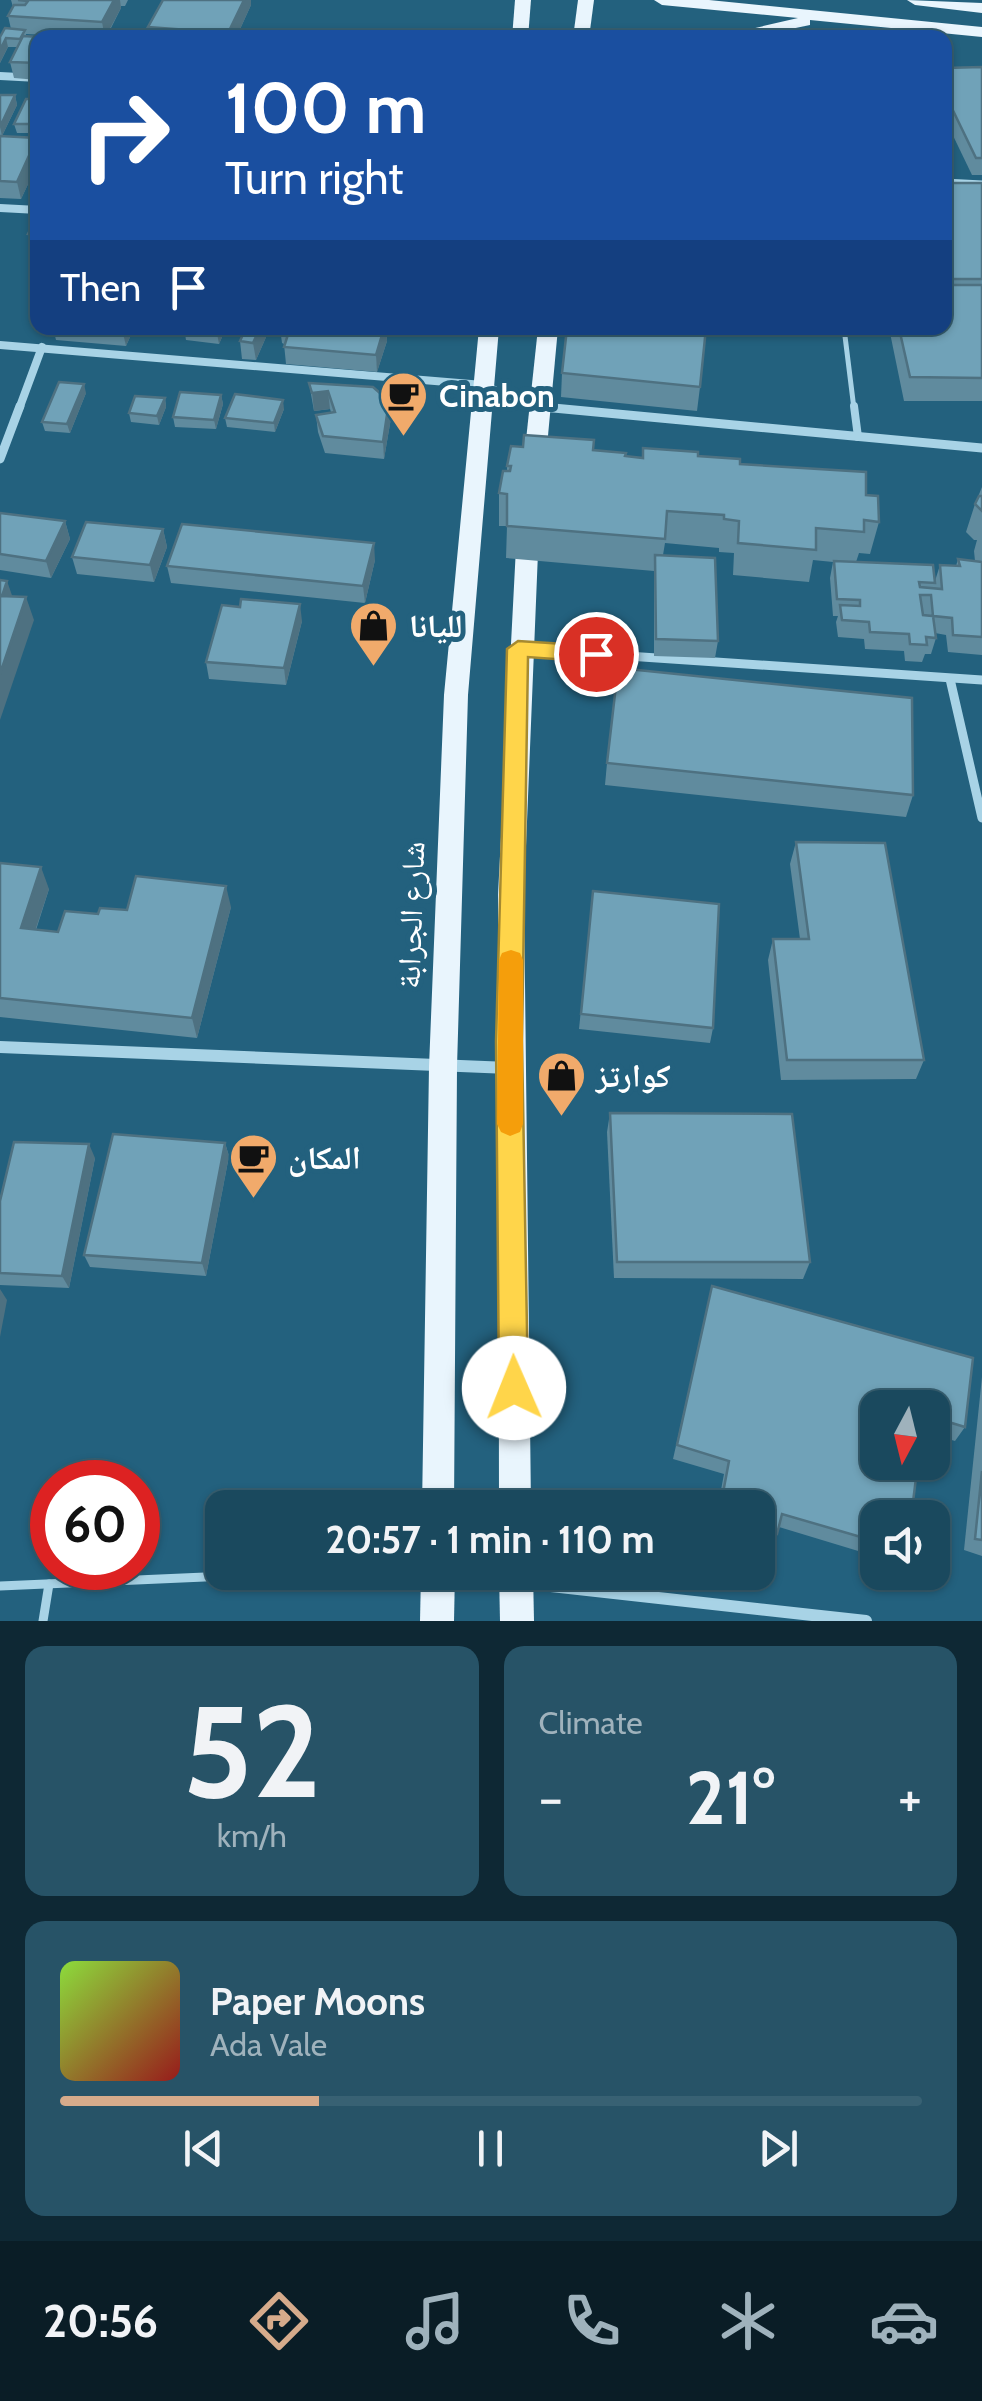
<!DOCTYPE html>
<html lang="en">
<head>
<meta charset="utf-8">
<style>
  :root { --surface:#1a495e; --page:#275367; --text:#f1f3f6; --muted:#9fb2bc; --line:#386173; --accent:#d6ab8b }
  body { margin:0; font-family:Cabin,"Noto Naskh Arabic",sans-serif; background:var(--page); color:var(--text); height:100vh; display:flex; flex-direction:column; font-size:38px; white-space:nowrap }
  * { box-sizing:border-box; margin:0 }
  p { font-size:32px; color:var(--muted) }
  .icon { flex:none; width:55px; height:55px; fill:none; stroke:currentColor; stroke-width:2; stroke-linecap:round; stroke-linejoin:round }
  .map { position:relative; height:1621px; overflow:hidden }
  .details { display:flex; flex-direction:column; gap:25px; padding:25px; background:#0e2834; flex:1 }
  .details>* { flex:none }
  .top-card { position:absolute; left:30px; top:30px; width:922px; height:305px; border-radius:20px; box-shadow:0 2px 8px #0004,0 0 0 2px var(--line); background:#1a4fa0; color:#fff; overflow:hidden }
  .needle { width:65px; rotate:187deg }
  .tools { position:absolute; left:860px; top:1390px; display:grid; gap:20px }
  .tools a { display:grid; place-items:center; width:90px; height:90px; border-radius:20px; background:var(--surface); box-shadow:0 2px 8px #0004,0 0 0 2px var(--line); font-size:50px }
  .speed { position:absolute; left:30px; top:1460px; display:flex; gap:20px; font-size:50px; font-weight:700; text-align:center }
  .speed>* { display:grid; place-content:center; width:130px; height:130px; border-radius:50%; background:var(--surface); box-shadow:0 2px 8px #0004,0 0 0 2px var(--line); line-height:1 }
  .speed .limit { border:15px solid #d22; background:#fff; color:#111 }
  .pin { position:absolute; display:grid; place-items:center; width:85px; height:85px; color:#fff; margin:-42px; border:5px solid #fff; border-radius:50%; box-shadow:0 2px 10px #0007 }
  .me { position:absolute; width:110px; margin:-55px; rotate:359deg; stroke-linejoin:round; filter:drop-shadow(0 0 8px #0008) }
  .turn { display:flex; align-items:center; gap:35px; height:210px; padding:0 30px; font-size:45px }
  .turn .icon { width:130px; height:130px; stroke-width:2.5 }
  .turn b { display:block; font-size:70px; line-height:85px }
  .then { display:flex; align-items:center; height:95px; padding:0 30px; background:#0003; gap:20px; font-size:38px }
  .big { font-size:75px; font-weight:700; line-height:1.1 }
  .details .tile { flex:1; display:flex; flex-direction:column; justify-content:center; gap:15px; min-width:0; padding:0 35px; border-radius:20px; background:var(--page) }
  .details .dial { align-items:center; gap:0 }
  .dial b { font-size:130px; line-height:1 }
  .song { display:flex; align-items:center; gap:30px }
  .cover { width:120px; height:120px; border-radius:15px; background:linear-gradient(135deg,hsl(90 70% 55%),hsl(0 70% 35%)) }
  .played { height:10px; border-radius:5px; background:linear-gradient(90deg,var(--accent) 30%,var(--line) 30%) }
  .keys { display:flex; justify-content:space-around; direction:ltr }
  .heat { display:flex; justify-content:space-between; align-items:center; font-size:55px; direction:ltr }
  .details .tiles { flex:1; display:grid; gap:25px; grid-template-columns:1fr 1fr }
  .tile:last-child { grid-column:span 2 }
  .trip { position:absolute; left:205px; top:1490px; width:570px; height:100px; border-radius:20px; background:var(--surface); box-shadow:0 2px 8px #0004,0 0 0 2px var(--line); font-weight:700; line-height:100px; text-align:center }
  .tab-bar { display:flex; height:160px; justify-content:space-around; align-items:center; background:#0a1d26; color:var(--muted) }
  .tab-bar .icon { width:70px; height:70px }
  .tab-bar .on { color:var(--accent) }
  .tab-bar b { font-size:45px; color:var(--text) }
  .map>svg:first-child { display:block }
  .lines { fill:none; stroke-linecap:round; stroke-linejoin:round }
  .service-far2 { stroke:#a8d3e6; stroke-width:5 }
  .service-far1 { stroke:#a8d3e6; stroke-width:8 }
  .service { stroke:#a8d3e6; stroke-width:9 }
  .minor-far2 { stroke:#a8d3e6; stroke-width:8 }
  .minor-far1 { stroke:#a8d3e6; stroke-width:9 }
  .minor { stroke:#a8d3e6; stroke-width:12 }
  .primary { fill:#e9f5fd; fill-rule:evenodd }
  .wall { fill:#608b9e }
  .shaded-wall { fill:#4e7181 }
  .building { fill:#70a2b8; stroke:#4e7181; stroke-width:2.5; fill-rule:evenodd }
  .route { fill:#ffd54a; stroke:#a68a30; stroke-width:2.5 }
  .slow { fill:#f59e0b }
  .labels { text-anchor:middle; stroke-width:10; stroke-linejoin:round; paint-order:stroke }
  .poi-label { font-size:32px; font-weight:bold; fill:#fff; stroke:#23617e; text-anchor:start }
  .street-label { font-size:32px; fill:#fff; stroke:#23617e }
</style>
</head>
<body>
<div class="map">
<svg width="982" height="1621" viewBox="0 0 982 1621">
  <rect width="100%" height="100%" fill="#23617e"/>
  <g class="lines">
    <g class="service-far2">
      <path d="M945 181 982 183"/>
      <path d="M844 328 854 409"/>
    </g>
    <path class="service-far1" d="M854 406 858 437"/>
    <g class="service">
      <path d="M0 1586 322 1572"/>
      <path d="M43 1621 49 1584"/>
    </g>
    <g class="minor-far2">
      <path d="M0 76 38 78"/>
      <path d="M0 208 38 210"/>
      <path d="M0 345 483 385 538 409"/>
      <path d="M19 409 42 347"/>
    </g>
    <g class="minor-far1">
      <path d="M532 406 982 448"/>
      <path d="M0 459 20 406"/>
      <path d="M524 649 982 680"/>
      <path d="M950 679 982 818"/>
    </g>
    <g class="minor">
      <path d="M0 1047 509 1068"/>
      <path d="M524 1583 866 1621"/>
    </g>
    <g class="primary">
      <path d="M515 0H531L528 38H512Z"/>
      <path d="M578 0H594L589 38H573Z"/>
      <path d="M654 0H709L982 27V37L810 20V25L748 38H712L798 18 662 5Z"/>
      <path d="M907 0 982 3V13L915 5Z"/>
      <path d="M479 328H499L468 695 457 1067 454 1508H422L429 1067 444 695Z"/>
      <path d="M538 328H558L545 468 534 475 523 468Z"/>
      <path d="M528 520 539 528 524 895 531 1508H499L498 895 517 528Z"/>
      <path d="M421 1572H455L454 1621H420Z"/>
      <path d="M499 1572H533L534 1621H500Z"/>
    </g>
  </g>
  <g class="wall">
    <path d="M11 0H128L125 6H121V8L106 38 26 34V36L38 38V80L14 78 10 62 17 47H8L0 63V37L11 29 8 16 13 7Z"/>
    <path d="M251 5 236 38H150L148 27Z"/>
    <path d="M982 67V175H972L945 119V68Z"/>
    <path d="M0 95H15L17 105 2 136 37 138 38 140V163L21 199 0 198Z"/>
    <path d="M38 99V133H17L14 124Z"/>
    <path d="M945 183H982V401H904L889 328H945Z"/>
    <path d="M38 215V244L31 243 28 234Z"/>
    <path d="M53 328H134L126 346 56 340Z"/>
    <path d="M184 328H226L219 344 186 340Z"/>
    <path d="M242 328H270L256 360 242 359 240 341 243 333Z"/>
    <path d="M280 328H386L387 341 377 372 286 364 284 344 282 343Z"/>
    <path d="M562 373 700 387 697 411 561 397Z"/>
    <path d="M309 383 391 418 384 459 325 453 318 432 316 415 331 412 330 409 314 411Z"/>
    <path d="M86 393 70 433 45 431 42 422Z"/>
    <path d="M221 395 223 404 216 429 175 427 173 417Z"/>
    <path d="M165 398 166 407 159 425 131 422 129 413Z"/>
    <path d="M284 409 275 432 227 427 225 418Z"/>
    <path d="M593 450 625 456 642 458 698 456 740 464 866 495 879 522 870 554 859 553 856 562 935 581 940 565 956 566 958 559 975 561 974 551 977 540H974L966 532 975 504 982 487V655L948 652 946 635 935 633 936 638 931 654H925L922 662 905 661 904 651 865 649 864 639 838 637 836 622 838 616H833L830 578 833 562 813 560 809 582 733 575 734 553 719 552V548L665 543 663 555 718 641 715 658 654 656V571L506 558 507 526H499V493L507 471V466Z"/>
    <path d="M0 513 65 521 70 539 51 578 0 570Z"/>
    <path d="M163 529 167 547 154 582 77 574 72 557Z"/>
    <path d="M375 560 365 603 171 583 167 566Z"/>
    <path d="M302 621 286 685 209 679 206 662Z"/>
    <path d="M607 763 913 795 906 817 605 785Z"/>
    <path d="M796 842 924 1060 916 1079 781 1080 768 960 773 939H800L790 864Z"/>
    <path d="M0 863 49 889 36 930 58 932 98 914 127 910 231 907 197 1038 0 1017Z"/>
    <path d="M593 891 713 1028 710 1043 579 1029Z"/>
    <path d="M610 1113 810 1262 803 1279 614 1278 607 1132Z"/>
    <path d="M225 1143 229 1156 206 1276 90 1267 84 1255Z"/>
    <path d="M95 1158 69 1288 0 1285V1201Z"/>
    <path d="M712 1286 973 1358 965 1427 955 1441 932 1434V1408H878V1462H918L911 1518H878V1557L779 1527 777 1534 771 1546 758 1542V1508H723L718 1506 724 1474 673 1459Z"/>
    <path d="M982 1377V1556L964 1550Z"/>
  </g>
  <g class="shaded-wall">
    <path d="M114 0H120L121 8 105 38 102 22Z"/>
    <path d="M244 0H251V5L236 38H228V33Z"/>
    <path d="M6 38 8 47 0 63V50Z"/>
    <path d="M15 95 17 105 2 136 0 127Z"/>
    <path d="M37 138 38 163 21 199 17 182Z"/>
    <path d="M123 328H134L126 346 122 329Z"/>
    <path d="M216 328H226L219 344Z"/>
    <path d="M260 328H270L256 360 253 343Z"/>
    <path d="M384 328H386L387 341 377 372 376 355Z"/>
    <path d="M84 384 86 393 70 433 67 424Z"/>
    <path d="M328 391 330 409 314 411 312 393Z"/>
    <path d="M221 395 223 404 216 429 214 420Z"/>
    <path d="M165 398 166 407 159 425 157 416Z"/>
    <path d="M283 400 284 409 275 432 274 423Z"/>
    <path d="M389 401 391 418 384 459 383 442Z"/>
    <path d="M65 521 70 539 51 578 46 561Z"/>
    <path d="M163 529 167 547 154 582 150 565Z"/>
    <path d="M374 543 375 560 365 603 363 586Z"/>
    <path d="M7 581 15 604 2 596Z"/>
    <path d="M26 597 34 620 0 720V674Z"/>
    <path d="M300 604 302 621 286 685 284 668Z"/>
    <path d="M41 867 49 889 29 949 21 928Z"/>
    <path d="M226 886 231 907 197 1038 192 1018Z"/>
    <path d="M225 1143 229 1156 206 1276 202 1263Z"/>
    <path d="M89 1144 95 1158 69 1288 62 1276Z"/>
    <path d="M0 1289 7 1300 0 1337Z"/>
  </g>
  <g class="building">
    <path d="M18 0H114L102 22 8 16 14 5H25L28 1Z"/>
    <path d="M163 0H244L228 33 148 27Z"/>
    <path d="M5 28 25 30 20 39 6 38 0 50V37Z"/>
    <path d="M23 36 57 38H38V63L10 62Z"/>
    <path d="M982 67V158H976L945 94V68Z"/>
    <path d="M0 95H15L0 127Z"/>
    <path d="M26 99H38V124H14Z"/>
    <path d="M0 136 37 138 17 182 0 181Z"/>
    <rect x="945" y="183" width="37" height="96"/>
    <path d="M38 215V235L28 234Z"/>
    <path d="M945 285H982V378L910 377 899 328H945Z"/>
    <path d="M246 328H260L253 343 240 341Z"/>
    <path d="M290 328H384L376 355 284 347Z"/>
    <path d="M567 328H706L700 387 562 373Z"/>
    <path d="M59 382 84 384 67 424 42 422Z"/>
    <path d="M309 383 373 387 389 401 383 442 323 436 316 415 335 412 328 391 312 393Z"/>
    <path d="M180 392 221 395 214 420 173 417Z"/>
    <path d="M235 394 283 400 274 423 225 418Z"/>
    <path d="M135 396 165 398 157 416 129 413Z"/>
    <path d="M524 435 594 440 593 450 626 453 625 456 643 458V448L698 452V456L740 459V464L866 472V495L878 496 879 522 864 520V532L816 528V550L738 543 739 521 724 519V515L667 511 665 539 507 526V494L499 493 503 471H510L511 466H507L511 446 523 447Z"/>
    <path d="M979 496H982V511L975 504Z"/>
    <path d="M0 513 65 521 46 561 0 554Z"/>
    <path d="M86 522 163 529 150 565 72 557Z"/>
    <path d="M182 524 374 543 363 586 167 566Z"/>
    <path d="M655 555 715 558 718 641 656 639Z"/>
    <path d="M958 559 982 562V637L953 635 952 618 933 616 936 638 926 637 927 645 910 644 909 634 870 632 869 622 842 620 840 605 860 606V600L837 599 834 561 933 565 935 583 919 582 920 587 942 589 940 565 960 566ZM920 595H931L933 616 923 615Z"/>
    <path d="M0 580 7 581 2 596 26 597 0 674Z"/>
    <path d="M241 599 300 604 284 668 206 662 222 605 240 607Z"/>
    <path d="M618 668 912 698 913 795 607 763Z"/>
    <path d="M796 842 885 843 924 1060H787L773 939H809Z"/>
    <path d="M0 863 41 867 21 928 58 932 65 911 98 914 100 908 127 910 136 876 226 886 192 1018 0 998Z"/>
    <path d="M593 891 719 904 713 1028 581 1014Z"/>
    <path d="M610 1113 792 1114 810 1262H617Z"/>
    <path d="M113 1134 225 1143 202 1263 84 1255Z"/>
    <path d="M14 1142 89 1144 62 1276 0 1273V1201Z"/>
    <path d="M712 1286 973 1358 965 1427 932 1417V1408H878V1462H918L911 1518H878V1542L782 1514 777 1534 758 1528V1508H749L750 1501 723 1493 729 1461 677 1445Z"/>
    <path d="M982 1471V1540L975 1539Z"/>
  </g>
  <path class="route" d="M518 641 596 646 607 654 596 662 528 657 522 1041 528 1388 524 1398 514 1402 504 1398 499 1388 496 1041 507 649Z"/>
  <path class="slow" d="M511 950 520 953 523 960V1124L520 1132 510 1136 501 1132 497 1124 499 960 502 953Z"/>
  <defs>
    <symbol id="cafe-pin" viewBox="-11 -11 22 30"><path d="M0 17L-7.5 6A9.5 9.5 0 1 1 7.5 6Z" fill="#f1aa6b" stroke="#23617e"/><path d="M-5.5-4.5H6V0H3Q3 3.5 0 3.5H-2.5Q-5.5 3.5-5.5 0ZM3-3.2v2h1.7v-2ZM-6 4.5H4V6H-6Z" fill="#111"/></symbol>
    <symbol id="shop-pin" viewBox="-11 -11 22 30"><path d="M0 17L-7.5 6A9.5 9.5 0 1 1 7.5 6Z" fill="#f1aa6b" stroke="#23617e"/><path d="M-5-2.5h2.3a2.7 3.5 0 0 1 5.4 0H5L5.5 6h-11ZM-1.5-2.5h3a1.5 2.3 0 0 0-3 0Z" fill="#111"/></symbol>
  </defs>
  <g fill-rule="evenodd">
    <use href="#cafe-pin" x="376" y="368" width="55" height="75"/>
    <use href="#shop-pin" x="346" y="598" width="55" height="75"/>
    <use href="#shop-pin" x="534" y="1048" width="55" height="75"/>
    <use href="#cafe-pin" x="226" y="1130" width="55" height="75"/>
  </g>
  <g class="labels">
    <g class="poi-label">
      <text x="439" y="407">Cinabon</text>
      <text x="409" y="637">لليانا</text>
      <text x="596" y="1087">كوارتز</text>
      <text x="288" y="1169">المكان</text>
    </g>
    <g class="street-label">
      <text transform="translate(411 915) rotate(-88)" y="11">شارع الجرابة</text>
    </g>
  </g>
</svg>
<div class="tools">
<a><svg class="needle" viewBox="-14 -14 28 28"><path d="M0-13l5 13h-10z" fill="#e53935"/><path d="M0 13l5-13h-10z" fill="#9fb2bc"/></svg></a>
<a><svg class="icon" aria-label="sound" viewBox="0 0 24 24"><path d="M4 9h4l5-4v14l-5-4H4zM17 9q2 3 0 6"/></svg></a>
</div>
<div class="speed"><div class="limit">60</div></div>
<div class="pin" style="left:596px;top:654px;background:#d93025"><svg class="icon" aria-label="arrive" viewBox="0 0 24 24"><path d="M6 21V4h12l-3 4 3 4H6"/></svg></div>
<svg class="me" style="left:514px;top:1388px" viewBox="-20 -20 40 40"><circle r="19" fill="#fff"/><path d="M0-13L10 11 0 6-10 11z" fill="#ffd54a"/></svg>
<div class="trip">20:57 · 1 min · 110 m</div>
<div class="top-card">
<div class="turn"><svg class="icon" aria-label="right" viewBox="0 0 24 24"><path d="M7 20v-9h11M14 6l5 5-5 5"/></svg><div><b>100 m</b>Turn right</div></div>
<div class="then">Then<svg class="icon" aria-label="arrive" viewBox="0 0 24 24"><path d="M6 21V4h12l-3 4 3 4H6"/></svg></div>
</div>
</div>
<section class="details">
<div class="tiles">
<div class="tile dial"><b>52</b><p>km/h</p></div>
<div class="tile"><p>Climate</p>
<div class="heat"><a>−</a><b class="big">21°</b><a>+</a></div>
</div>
<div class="tile">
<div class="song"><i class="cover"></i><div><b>Paper Moons</b><p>Ada Vale</p></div></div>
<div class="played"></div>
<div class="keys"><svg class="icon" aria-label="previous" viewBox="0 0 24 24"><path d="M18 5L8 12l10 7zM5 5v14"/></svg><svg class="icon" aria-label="pause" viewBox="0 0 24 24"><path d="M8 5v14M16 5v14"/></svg><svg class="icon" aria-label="next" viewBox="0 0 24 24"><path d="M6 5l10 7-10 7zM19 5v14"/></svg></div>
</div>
</div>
</section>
<nav class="tab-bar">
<b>20:56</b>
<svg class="icon on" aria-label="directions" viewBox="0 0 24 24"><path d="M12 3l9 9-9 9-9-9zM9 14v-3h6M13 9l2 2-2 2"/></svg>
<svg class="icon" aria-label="music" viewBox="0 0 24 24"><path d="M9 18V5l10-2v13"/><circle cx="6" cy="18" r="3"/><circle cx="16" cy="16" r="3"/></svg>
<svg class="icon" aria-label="phone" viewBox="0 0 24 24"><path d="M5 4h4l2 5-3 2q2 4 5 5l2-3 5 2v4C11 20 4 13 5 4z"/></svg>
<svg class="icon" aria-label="climate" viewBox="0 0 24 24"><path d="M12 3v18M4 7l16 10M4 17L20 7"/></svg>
<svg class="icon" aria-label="car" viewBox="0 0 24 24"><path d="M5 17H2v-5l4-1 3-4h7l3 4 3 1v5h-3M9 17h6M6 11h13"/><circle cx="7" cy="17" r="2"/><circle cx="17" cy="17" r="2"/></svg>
</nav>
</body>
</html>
